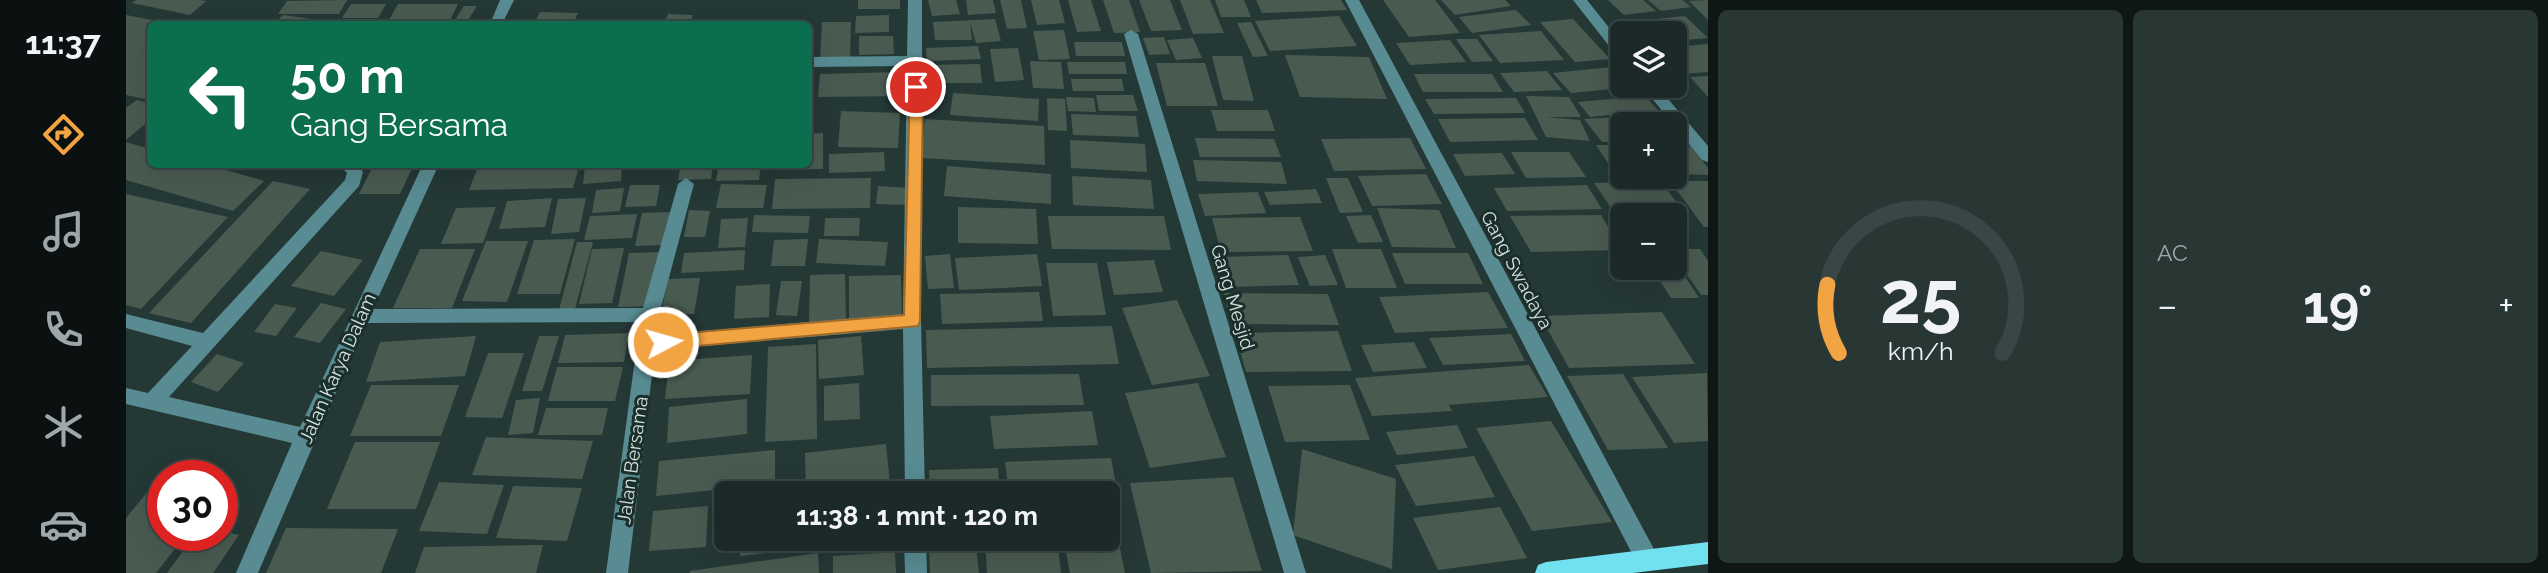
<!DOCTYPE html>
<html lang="id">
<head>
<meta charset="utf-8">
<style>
  :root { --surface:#1b2a28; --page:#283634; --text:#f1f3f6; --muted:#a0a7a8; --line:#394645; --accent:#f3a442 }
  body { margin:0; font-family:Raleway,sans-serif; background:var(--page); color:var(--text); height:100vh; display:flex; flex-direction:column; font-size:26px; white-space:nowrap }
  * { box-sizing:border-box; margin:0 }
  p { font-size:23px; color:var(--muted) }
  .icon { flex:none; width:38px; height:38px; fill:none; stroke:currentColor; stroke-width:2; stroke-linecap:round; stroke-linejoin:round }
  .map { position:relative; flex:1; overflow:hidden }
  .side { display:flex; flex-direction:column; gap:10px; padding:10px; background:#0f1716; width:840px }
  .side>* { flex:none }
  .top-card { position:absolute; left:21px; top:21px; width:665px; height:147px; border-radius:10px; box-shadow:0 7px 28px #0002,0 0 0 2px var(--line); background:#0b6e4f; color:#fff; overflow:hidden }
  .buttons { position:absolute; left:1484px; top:21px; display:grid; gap:14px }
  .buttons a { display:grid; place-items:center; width:77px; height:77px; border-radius:10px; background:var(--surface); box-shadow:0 7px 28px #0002,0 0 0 2px var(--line); font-size:35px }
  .speed { position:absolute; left:21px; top:460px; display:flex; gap:14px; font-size:35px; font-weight:700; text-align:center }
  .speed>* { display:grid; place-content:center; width:91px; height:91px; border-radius:50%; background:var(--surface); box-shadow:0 7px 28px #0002,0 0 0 2px var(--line); line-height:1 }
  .speed .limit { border:10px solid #d22; background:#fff; color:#111 }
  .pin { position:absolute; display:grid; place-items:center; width:60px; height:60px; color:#fff; margin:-30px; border:4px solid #fff; border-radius:50%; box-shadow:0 2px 7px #0007 }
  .me { position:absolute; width:77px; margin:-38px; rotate:84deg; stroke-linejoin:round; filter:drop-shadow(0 0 5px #0008) }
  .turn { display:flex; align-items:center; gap:24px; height:147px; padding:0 28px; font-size:32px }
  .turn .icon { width:91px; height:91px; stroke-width:2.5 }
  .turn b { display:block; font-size:49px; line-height:60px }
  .big { font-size:52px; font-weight:700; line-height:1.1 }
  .side .card { flex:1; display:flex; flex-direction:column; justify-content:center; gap:10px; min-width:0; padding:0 24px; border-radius:10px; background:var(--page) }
  .side .dial { align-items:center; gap:0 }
  .dial svg { height:182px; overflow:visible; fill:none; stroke:var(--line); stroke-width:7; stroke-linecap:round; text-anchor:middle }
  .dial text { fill:var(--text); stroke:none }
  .heat { display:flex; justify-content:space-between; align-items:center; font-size:38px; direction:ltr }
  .side .tiles { flex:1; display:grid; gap:10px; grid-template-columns:repeat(2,1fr) }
  .trip { position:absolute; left:588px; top:481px; width:406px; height:70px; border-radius:10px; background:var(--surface); box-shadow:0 7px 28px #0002,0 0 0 2px var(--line); font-weight:700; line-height:70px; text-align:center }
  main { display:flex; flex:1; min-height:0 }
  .tab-bar { display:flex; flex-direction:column; width:126px; justify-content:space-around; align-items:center; background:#0b1110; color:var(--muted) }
  .tab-bar .icon { width:49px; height:49px }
  .tab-bar .current { color:var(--accent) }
  .tab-bar b { font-size:32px; color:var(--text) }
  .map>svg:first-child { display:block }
  .building { fill:#495b51 }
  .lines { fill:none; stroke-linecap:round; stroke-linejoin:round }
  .minor { fill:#588b92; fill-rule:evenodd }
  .major { fill:#71e1f0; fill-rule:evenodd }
  .route { fill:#f3a442; stroke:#9e6b2b; stroke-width:2 }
  .labels { text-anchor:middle; stroke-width:6; stroke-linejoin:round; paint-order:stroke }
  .street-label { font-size:19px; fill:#d5e1df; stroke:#1a2e2b }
</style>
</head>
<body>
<main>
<nav class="tab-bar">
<b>11:37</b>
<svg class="icon current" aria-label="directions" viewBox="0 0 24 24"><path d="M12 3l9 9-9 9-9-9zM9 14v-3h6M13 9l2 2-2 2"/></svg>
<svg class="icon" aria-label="music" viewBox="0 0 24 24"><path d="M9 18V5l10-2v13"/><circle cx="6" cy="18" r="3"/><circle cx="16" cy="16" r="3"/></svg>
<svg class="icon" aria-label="phone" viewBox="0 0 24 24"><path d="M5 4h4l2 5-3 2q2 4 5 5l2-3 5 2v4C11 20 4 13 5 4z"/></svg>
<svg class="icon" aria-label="climate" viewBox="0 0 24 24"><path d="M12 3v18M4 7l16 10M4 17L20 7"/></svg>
<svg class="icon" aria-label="car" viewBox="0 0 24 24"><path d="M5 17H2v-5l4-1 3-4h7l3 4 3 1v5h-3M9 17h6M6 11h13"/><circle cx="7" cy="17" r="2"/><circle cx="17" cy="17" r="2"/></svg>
</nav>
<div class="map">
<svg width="1582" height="573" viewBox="0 0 1582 573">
  <rect width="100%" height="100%" fill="#243835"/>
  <g class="building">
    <path d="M10 0H74L80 1 64 15 6 3Z"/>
    <path d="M221 0 213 14H152L161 1Z"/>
    <rect x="732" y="0" width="42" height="9"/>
    <path d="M802 0H830L834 14 806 16Z"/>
    <path d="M840 0H867L870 13 842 15Z"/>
    <path d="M874 0H895L901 28 881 29Z"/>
    <path d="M905 0H933L939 23 911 25Z"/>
    <path d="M942 0H965L975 31 951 32Z"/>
    <path d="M977 0H1003L1014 32 988 33Z"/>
    <path d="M1013 0H1044L1056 30 1025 31Z"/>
    <path d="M1054 0H1084L1098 33 1067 34Z"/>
    <path d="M1089 0H1118L1125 17H1095Z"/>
    <path d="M1130 0H1215L1221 10 1136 13Z"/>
    <path d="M1257 0H1309L1334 33 1283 37Z"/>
    <path d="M1315 0H1379L1385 6 1329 15Z"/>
    <path d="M1482 0H1517L1530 11 1498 15Z"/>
    <path d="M1522 0H1556L1565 7 1535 11Z"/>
    <path d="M1582 0V20L1563 1Z"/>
    <path d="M225 4H260L252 18H216Z"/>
    <path d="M272 4H332L324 20H263Z"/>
    <path d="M338 6H351L342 20H329Z"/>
    <path d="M1390 10 1405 25 1346 33 1333 17Z"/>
    <path d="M414 12 452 13 447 24H408Z"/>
    <path d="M542 14 567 15 563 24H538Z"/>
    <path d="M0 15 41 23 24 24V100L0 95Z"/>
    <path d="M157 15 213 23 212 24H147Z"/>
    <path d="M763 15V32L729 33 730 16Z"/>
    <path d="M1213 16 1231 46 1144 51 1129 21Z"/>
    <path d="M1559 16 1582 38 1549 41V33H1501L1491 23Z"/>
    <path d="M632 19 668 20 667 24H630Z"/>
    <path d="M869 19 875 41 850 43 844 22 846 40H809L807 22Z"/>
    <path d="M1447 19 1484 59 1449 62 1414 22Z"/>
    <path d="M696 22H725L724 59 694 60Z"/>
    <path d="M1125 22 1142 56 1127 57 1111 23Z"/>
    <path d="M938 30 944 59 913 60 907 31Z"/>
    <path d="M1415 31 1438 60 1374 63 1353 35Z"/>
    <path d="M733 36H767L768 54 733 55Z"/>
    <path d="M1038 37 1044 54 1023 55 1017 38Z"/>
    <path d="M1067 38 1076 58 1050 60 1041 40Z"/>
    <path d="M1330 39H1351L1367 61 1346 62Z"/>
    <path d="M1324 40 1340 62 1284 65 1270 43Z"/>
    <path d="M948 42H996L999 56H950Z"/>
    <path d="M1582 44V72L1557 74 1549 65V47Z"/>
    <path d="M852 46 855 59 801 61 800 48Z"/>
    <path d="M892 48 898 80 869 82 864 49Z"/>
    <path d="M1159 55 1243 57 1261 99 1174 97Z"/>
    <path d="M1086 56H1116L1128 101 1097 100Z"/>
    <path d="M904 61 935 62 938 89 907 88Z"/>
    <path d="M941 62H999L1001 74H943Z"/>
    <path d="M1030 63H1079L1092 106H1041Z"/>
    <path d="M854 64 856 83H797V65Z"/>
    <path d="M1495 66 1496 88 1445 93 1427 73Z"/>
    <path d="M1421 71 1436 90 1388 92 1374 73Z"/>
    <path d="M774 72 775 96 692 97 694 74Z"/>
    <path d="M1288 74H1366L1377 92H1297Z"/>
    <path d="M1582 76V97L1564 77Z"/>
    <path d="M945 79H996L998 91H947Z"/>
    <path d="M827 93 913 99 912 121 824 115Z"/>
    <path d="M970 95H1007L1012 111H973Z"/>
    <path d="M1400 96 1443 97 1455 117H1420L1454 120 1464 141 1420 137Z"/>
    <path d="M1519 96 1532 110 1464 117 1452 102Z"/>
    <path d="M940 97 968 98 970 112 942 111Z"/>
    <path d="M921 98 939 99 941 131 922 130Z"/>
    <path d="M1390 98 1399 113 1308 114 1299 99Z"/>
    <path d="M11 100 24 104V120L0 140V108Z"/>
    <path d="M1085 110H1142L1149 131H1091Z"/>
    <path d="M715 111 774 113 772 148 712 147Z"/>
    <path d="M945 114 1010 116 1013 137 947 135Z"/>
    <path d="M1536 115 1543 124H1496V141L1476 142 1458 119Z"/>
    <path d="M1399 118 1412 140 1324 142 1312 119Z"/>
    <path d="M799 119 918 126 919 165 795 158Z"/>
    <path d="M697 133V169L650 170 651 164H682V134Z"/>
    <path d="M1069 138 1148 139 1155 157H1074Z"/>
    <path d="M1284 138 1300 169 1208 171 1195 139Z"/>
    <path d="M944 140 1019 144 1021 172 945 168Z"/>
    <path d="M0 142 24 149V164H80L138 181 107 211 0 180Z"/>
    <path d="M1470 145H1496V174H1489Z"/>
    <path d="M1549 146H1565L1582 168V175L1549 174Z"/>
    <path d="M758 152 759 171 703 173V154Z"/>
    <path d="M1385 152H1443L1460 177 1400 178Z"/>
    <path d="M1376 153 1389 174 1339 176 1327 154Z"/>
    <path d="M1067 160 1155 162 1161 184 1071 181Z"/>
    <path d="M248 164H288L274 194H233Z"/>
    <path d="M496 164 495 181 457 184 459 166Z"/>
    <path d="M555 164H587L585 179 552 180Z"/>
    <path d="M593 164H635L633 180 590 181Z"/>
    <path d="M821 166 925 174V204L818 196Z"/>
    <path d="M453 167 447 188 343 190 351 169Z"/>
    <path d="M1300 174 1316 204 1246 206 1232 176Z"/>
    <path d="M946 176 1025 180 1028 209 947 205Z"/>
    <path d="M745 178 744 208 646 209 649 179Z"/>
    <path d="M1200 178H1222L1237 212 1214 213Z"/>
    <path d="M147 181 184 189 65 323 23 313Z"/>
    <path d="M1534 181 1556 209 1488 212 1468 183Z"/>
    <path d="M1544 181H1582V227H1578Z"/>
    <path d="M595 184 641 185 637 208H590Z"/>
    <path d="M504 185H534L530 206 499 207Z"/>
    <path d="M1461 185 1476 209 1381 211 1368 188Z"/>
    <path d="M752 186 784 188 783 205 750 204Z"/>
    <path d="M498 188 494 211 466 213 470 190Z"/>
    <path d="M1190 189 1196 203 1144 205 1138 192Z"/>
    <path d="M1132 192 1140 213 1079 216 1072 194Z"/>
    <path d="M0 194 102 217 15 309 0 305Z"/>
    <path d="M426 198 419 227 373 229 381 201Z"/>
    <path d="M460 198 453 232 425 234 432 199Z"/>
    <path d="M370 207 357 243 315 244 330 208Z"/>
    <path d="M832 207 910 209 912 244 832 243Z"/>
    <path d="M1251 208 1313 210 1330 248 1266 247Z"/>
    <path d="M563 210 584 211 579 237H558Z"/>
    <path d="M546 212 540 245 509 246 516 213Z"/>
    <path d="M511 214 506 238 458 240 464 216Z"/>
    <path d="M628 215 684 216 682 233 626 232Z"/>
    <path d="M1245 215 1257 242 1232 243 1220 216Z"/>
    <path d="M1475 215 1496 250 1405 252 1384 216Z"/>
    <path d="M922 216H1038L1045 250 926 249Z"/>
    <path d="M1174 217 1187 251 1095 252 1086 218Z"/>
    <path d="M622 218 619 247 592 248 595 219Z"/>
    <path d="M699 218H734L733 236H698Z"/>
    <path d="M449 239 434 294H391L408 240Z"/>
    <path d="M682 239 679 266H645L648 240Z"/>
    <path d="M693 239 762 242 759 266 690 263Z"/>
    <path d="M360 241H402L381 302 336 301Z"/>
    <path d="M451 242H467L449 309 433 310Z"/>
    <path d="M498 248 486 303 453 304 466 249Z"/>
    <path d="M294 249H349L326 308H267Z"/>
    <path d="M1206 249H1255L1271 288H1220Z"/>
    <path d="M1549 249H1574L1582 261V295H1575L1549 257Z"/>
    <path d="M619 250 618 270 555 273 558 253Z"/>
    <path d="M195 251 237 260 208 296 165 286Z"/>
    <path d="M535 252 526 306 492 307 503 253Z"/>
    <path d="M1266 253H1342L1357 284H1279Z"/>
    <path d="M824 254 828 288 802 289 799 256Z"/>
    <path d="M911 254 916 286 833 290 829 258Z"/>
    <path d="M1162 255 1173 285 1104 287 1095 257Z"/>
    <path d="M1199 255 1212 285 1184 286 1172 257Z"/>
    <path d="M1028 260 1037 292 988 295 981 262Z"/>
    <path d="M1549 261 1573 298H1545L1526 268H1549Z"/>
    <path d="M920 263H971L980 315 927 316Z"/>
    <path d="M719 274 720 321 683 323 684 275Z"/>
    <path d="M775 275 776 318 723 319V276Z"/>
    <path d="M574 278 568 314H535L542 279Z"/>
    <path d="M655 281H676L671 316 650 315Z"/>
    <path d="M644 284 643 317 608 319 610 286Z"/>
    <path d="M913 292 917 321 816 324 814 294Z"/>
    <path d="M1362 292 1382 328 1269 333 1253 297Z"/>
    <path d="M1098 293 1202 294 1213 325 1106 324Z"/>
    <path d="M1051 300 1084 376 1026 385 996 308Z"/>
    <path d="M195 303 220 309 194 343 168 337Z"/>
    <path d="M149 304 171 308 150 336 128 332Z"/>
    <path d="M1536 312 1569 364 1443 368 1414 316Z"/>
    <path d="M986 326 993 364 801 368 800 330Z"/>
    <path d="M1212 331 1226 371 1120 372 1109 333Z"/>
    <path d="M503 333 498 362 432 363 439 335Z"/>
    <path d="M1385 334 1399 361 1317 365 1303 338Z"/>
    <path d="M350 336 339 376 240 382 254 342Z"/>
    <path d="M413 336H433L416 391H396Z"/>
    <path d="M735 336 738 375 693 379 692 340Z"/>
    <path d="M1288 342 1301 368 1247 372 1235 345Z"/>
    <path d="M690 344 691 439 639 442 642 347Z"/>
    <path d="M362 353H398L376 418 339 417Z"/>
    <path d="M91 354 118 363 92 392 65 382Z"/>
    <path d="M626 355 624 394 539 399 543 361Z"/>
    <path d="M1403 365 1422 397 1323 405 1326 411 1246 416 1229 378Z"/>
    <path d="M431 367H497L489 401H422Z"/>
    <path d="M1581 373 1582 441 1548 443 1506 377Z"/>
    <path d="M953 374 958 405 805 406V375Z"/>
    <path d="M1497 374 1542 448 1482 450 1441 376Z"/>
    <path d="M733 383 734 419 698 421V386Z"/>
    <path d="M1072 383 1100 457 1024 468 999 393Z"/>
    <path d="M245 385H333L315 436H224Z"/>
    <path d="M1224 385 1244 440 1159 442 1142 386Z"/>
    <path d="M414 398 407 433 382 435 390 400Z"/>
    <path d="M621 399V434L541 443 543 407Z"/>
    <path d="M420 408H482L476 435H412Z"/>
    <path d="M966 411 972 445 868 449 864 416Z"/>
    <path d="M1425 421 1486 522 1406 531 1350 428Z"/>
    <path d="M1331 425 1342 448 1271 455 1260 432Z"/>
    <path d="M360 437 467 441 456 479 346 475Z"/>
    <path d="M229 442H314L290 509H201Z"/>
    <path d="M760 444 765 494H680L679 453Z"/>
    <path d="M1176 449 1270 479 1266 569 1167 535Z"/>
    <path d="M649 450V484L530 496 533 461Z"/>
    <path d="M1348 456 1369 497 1290 506 1269 465Z"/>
    <path d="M985 458 995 511 982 512V494H883L879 462Z"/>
    <path d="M872 468 874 494H804L803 470Z"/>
    <path d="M1107 477 1136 571 1025 573 1004 483Z"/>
    <path d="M313 482 378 485 361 534 293 531Z"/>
    <path d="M28 484 37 486V536H59L30 573H0V518Z"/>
    <path d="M387 486 456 488 441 541 370 538Z"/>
    <path d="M582 506 580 547 523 551 527 511Z"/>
    <path d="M1374 507 1401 558 1312 570 1287 518Z"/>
    <path d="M160 528 272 529 255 573H140Z"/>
    <path d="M96 531 113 535 87 573H41L68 536H96Z"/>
    <path d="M992 538 999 573H944L938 541Z"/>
    <path d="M614 539H659V551L614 556Z"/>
    <path d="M682 539H738V541L682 547Z"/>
    <path d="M931 539 935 573H861L859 541Z"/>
    <path d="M417 545 410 573H289L298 547Z"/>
    <path d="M850 547 853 573H804L803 549Z"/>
    <path d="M769 552 770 573H707V556Z"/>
    <path d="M692 553 693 573H564V571Z"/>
  </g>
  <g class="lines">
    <g class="minor">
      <path d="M374 0H388L376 24H364Z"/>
      <path d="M782 0H796V58L798 61 795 64V321L799 494H779L777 329 529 350 502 573H480L514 322 240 323 132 573H110L166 443 0 404V388L22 393 66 346 0 328V314L77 333 219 180 221 173 213 164H231L237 172 233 186 43 397 174 427 297 164H313L247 309 517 308 552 184 560 178 568 184 533 315 531 335 777 314 781 66 682 67V57L781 56Z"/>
      <path d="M1219 0H1233L1529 551 1532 559 1529 567 1521 570 1513 567Z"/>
      <path d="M1447 0H1461L1496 44V57L1491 56Z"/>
      <path d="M1005 30 1012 34 1180 573H1158L998 34Z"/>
      <path d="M1516 86H1531L1582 146V162L1576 160Z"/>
      <path d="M778 539H800L801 573H779Z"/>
    </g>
    <path class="major" d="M1582 542V564L1507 573H1409L1412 565 1420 562Z"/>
  </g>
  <path class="route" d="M790 83 797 87 794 321 792 326 537 349 531 347 528 342 531 337 537 335 778 315 784 87Z"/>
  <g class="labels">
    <g class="street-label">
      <text transform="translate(1391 270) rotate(62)" y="7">Gang Swadaya</text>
      <text transform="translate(1107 297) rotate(73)" y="7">Gang Mesjid</text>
      <text transform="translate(211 368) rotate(-66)" y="7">Jalan Karya Dalam</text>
      <text transform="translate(506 460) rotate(-82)" y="7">Jalan Bersama</text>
    </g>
  </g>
</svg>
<div class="buttons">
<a><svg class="icon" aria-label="layers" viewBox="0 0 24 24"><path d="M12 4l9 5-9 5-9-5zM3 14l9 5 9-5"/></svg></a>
<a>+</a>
<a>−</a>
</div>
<div class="speed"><div class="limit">30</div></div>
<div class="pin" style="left:790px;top:87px;background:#d93025"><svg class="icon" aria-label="arrive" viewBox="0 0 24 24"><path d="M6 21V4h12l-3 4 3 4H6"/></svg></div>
<svg class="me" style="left:537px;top:342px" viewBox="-20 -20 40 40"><circle r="17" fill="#f3a442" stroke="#fff" stroke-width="3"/><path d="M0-11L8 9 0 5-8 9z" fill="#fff"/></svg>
<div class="trip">11:38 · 1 mnt · 120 m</div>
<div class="top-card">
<div class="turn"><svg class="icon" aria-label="left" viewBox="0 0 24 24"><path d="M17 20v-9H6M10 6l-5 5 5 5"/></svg><div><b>50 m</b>Gang Bersama</div></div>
</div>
</div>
<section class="side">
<div class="tiles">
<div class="card dial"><svg viewBox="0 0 100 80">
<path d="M14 69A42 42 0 1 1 86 69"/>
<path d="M14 69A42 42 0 0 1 9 39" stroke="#f3a442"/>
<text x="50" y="56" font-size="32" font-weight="700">25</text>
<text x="50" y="72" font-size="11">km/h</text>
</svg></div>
<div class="card"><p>AC</p>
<div class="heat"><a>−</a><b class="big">19°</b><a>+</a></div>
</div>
</div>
</section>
</main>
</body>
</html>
